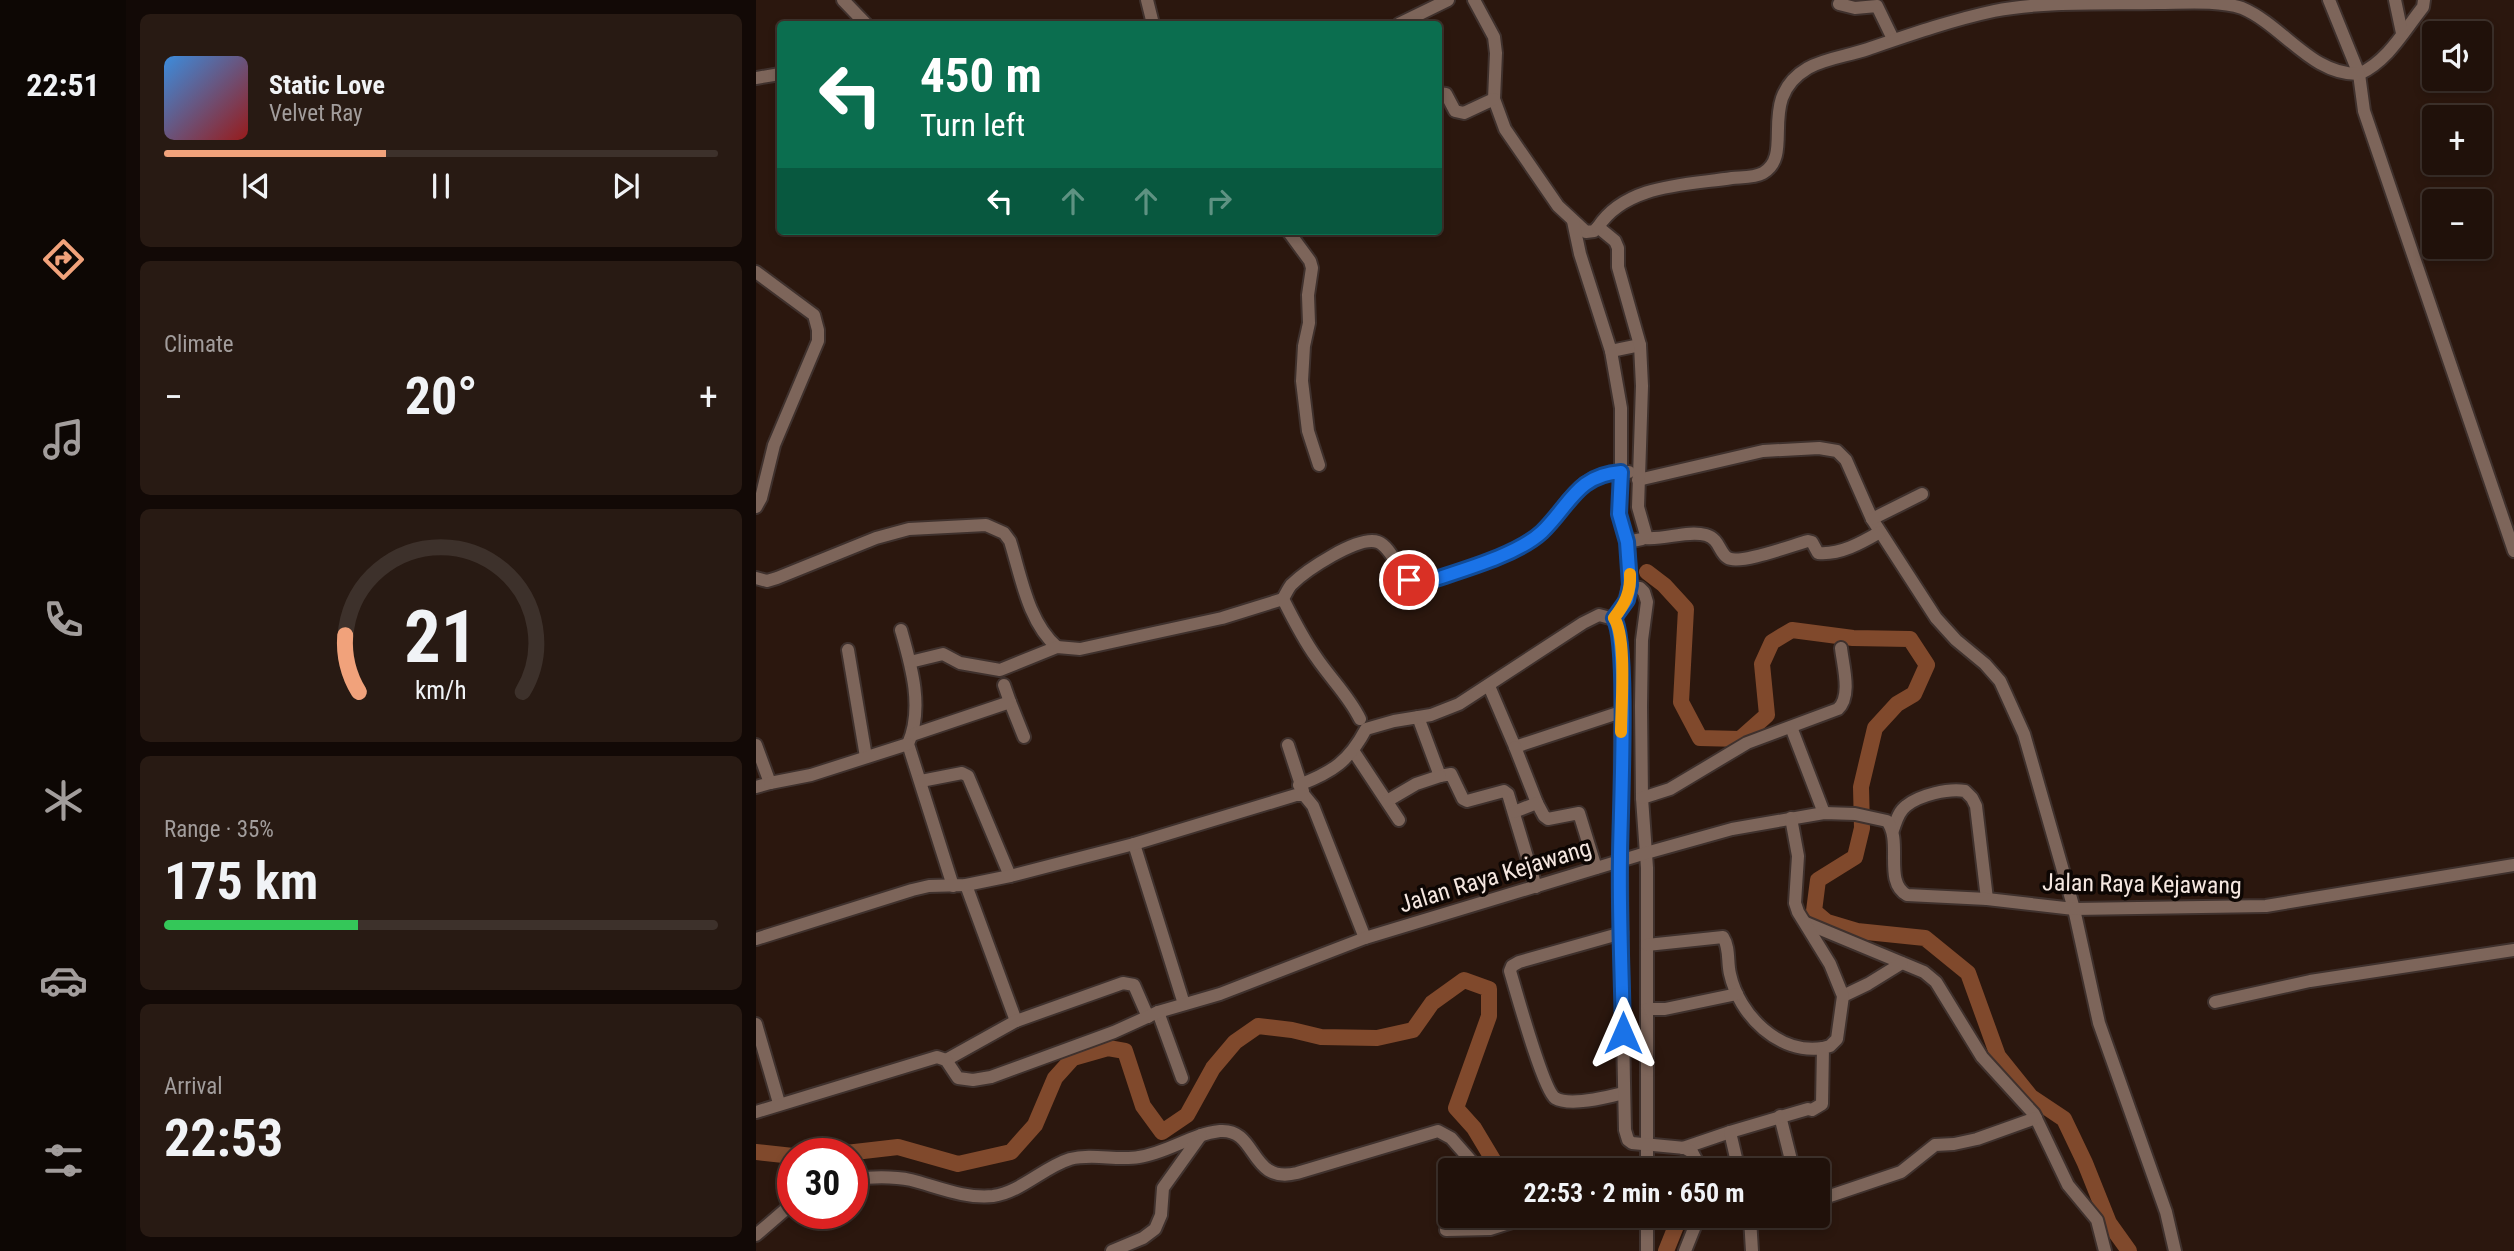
<!DOCTYPE html>
<html lang="en">
<head>
<meta charset="utf-8">
<style>
  :root { --surface:#20110a; --page:#281a13; --text:#f1f3f6; --muted:#a29d9c; --line:#3d312b; --accent:#f1a27b }
  body { margin:0; font-family:"Roboto Condensed",sans-serif; background:var(--page); color:var(--text); height:100vh; display:flex; flex-direction:column; font-size:26px; white-space:nowrap }
  * { box-sizing:border-box; margin:0 }
  p { font-size:23px; color:var(--muted) }
  .icon { flex:none; width:38px; height:38px; fill:none; stroke:currentColor; stroke-width:2; stroke-linecap:round; stroke-linejoin:round }
  .map { position:relative; flex:1; overflow:hidden }
  .side { display:flex; flex-direction:column; gap:14px; padding:14px; background:#120906; width:630px }
  .side>* { flex:none }
  .hud { position:absolute; left:21px; top:21px; width:665px; height:214px; border-radius:7px; box-shadow:0 4px 10px #0003,0 0 0 2px var(--line); background:#0b6e4f; color:#fff; overflow:hidden }
  .fabs { position:absolute; left:1666px; top:21px; display:grid; gap:14px }
  .fabs a { display:grid; place-items:center; width:70px; height:70px; border-radius:7px; background:var(--surface); box-shadow:0 4px 10px #0003,0 0 0 2px var(--line); font-size:35px }
  .speed { position:absolute; left:21px; top:1138px; display:flex; gap:14px; font-size:35px; font-weight:700; text-align:center }
  .speed>* { display:grid; place-content:center; width:91px; height:91px; border-radius:50%; background:var(--surface); box-shadow:0 4px 10px #0003,0 0 0 2px var(--line); line-height:1 }
  .speed .limit { border:10px solid #d22; background:#fff; color:#111 }
  .pin { position:absolute; display:grid; place-items:center; width:60px; height:60px; color:#fff; margin:-30px; border:4px solid #fff; border-radius:50%; box-shadow:0 2px 7px #0007 }
  .me { position:absolute; width:77px; margin:-38px; rotate:0deg; stroke-linejoin:round; filter:drop-shadow(0 0 5px #0008) }
  .turn { display:flex; align-items:center; gap:24px; height:147px; padding:0 28px; font-size:32px }
  .turn .icon { width:91px; height:91px; stroke-width:2.5 }
  .turn b { display:block; font-size:49px; line-height:60px }
  .lanes { display:flex; align-items:center; height:66px; padding:0 28px; background:#0003; justify-content:center; gap:35px; direction:ltr }
  .lanes .off { opacity:.35 }
  .big { font-size:52px; font-weight:700; line-height:1.1 }
  .side .widget { flex:1; display:flex; flex-direction:column; justify-content:center; gap:10px; min-width:0; padding:0 24px; border-radius:10px; background:var(--page) }
  .side .dial { align-items:center; gap:0 }
  .dial svg { height:182px; overflow:visible; fill:none; stroke:var(--line); stroke-width:7; stroke-linecap:round; text-anchor:middle }
  .dial text { fill:var(--text); stroke:none }
  .song { display:flex; align-items:center; gap:21px }
  .cover { width:84px; height:84px; border-radius:10px; background:linear-gradient(135deg,hsl(210 70% 55%),hsl(0 70% 35%)) }
  .played { height:7px; border-radius:4px; background:linear-gradient(90deg,var(--accent) 40%,var(--line) 40%) }
  .keys { display:flex; justify-content:space-around; direction:ltr }
  .heat { display:flex; justify-content:space-between; align-items:center; font-size:38px; direction:ltr }
  .charge { height:10px; border-radius:5px; background:linear-gradient(90deg,#34c759 35%,var(--line) 0) }
  .trip { position:absolute; left:682px; top:1158px; width:392px; height:70px; border-radius:7px; background:var(--surface); box-shadow:0 4px 10px #0003,0 0 0 2px var(--line); font-weight:700; line-height:70px; text-align:center }
  main { display:flex; flex:1; min-height:0 }
  .menu { display:flex; flex-direction:column; width:126px; justify-content:space-around; align-items:center; background:#0d0704; color:var(--muted) }
  .menu .icon { width:49px; height:49px }
  .menu .active { color:var(--accent) }
  .menu b { font-size:32px; color:var(--text) }
  .map>svg:first-child { display:block }
  .lines { fill:none; stroke-linecap:round; stroke-linejoin:round }
  .river { stroke:#80492c; stroke-width:16 }
  .minor-casing { stroke:#3f312d; stroke-width:16 }
  .minor { stroke:#7d655a; stroke-width:12 }
  .route-casing { stroke:#114b97; stroke-width:18 }
  .route { stroke:#1a73e8; stroke-width:12 }
  .slow { stroke:#f59e0b; stroke-width:12 }
  .labels { text-anchor:middle; stroke-width:7; stroke-linejoin:round; paint-order:stroke }
  .street-label { font-size:24px; fill:#f5e7e0; stroke:#0d0603 }
</style>
</head>
<body>
<main>
<nav class="menu">
<b>22:51</b>
<svg class="icon active" aria-label="directions" viewBox="0 0 24 24"><path d="M12 3l9 9-9 9-9-9zM9 14v-3h6M13 9l2 2-2 2"/></svg>
<svg class="icon" aria-label="music" viewBox="0 0 24 24"><path d="M9 18V5l10-2v13"/><circle cx="6" cy="18" r="3"/><circle cx="16" cy="16" r="3"/></svg>
<svg class="icon" aria-label="phone" viewBox="0 0 24 24"><path d="M5 4h4l2 5-3 2q2 4 5 5l2-3 5 2v4C11 20 4 13 5 4z"/></svg>
<svg class="icon" aria-label="climate" viewBox="0 0 24 24"><path d="M12 3v18M4 7l16 10M4 17L20 7"/></svg>
<svg class="icon" aria-label="car" viewBox="0 0 24 24"><path d="M5 17H2v-5l4-1 3-4h7l3 4 3 1v5h-3M9 17h6M6 11h13"/><circle cx="7" cy="17" r="2"/><circle cx="17" cy="17" r="2"/></svg>
<svg class="icon" aria-label="filters" viewBox="0 0 24 24"><path d="M4 7h16M4 17h16"/><circle cx="9" cy="7" r="2"/><circle cx="15" cy="17" r="2"/></svg>
</nav>
<section class="side">
<div class="widget">
<div class="song"><i class="cover"></i><div><b>Static Love</b><p>Velvet Ray</p></div></div>
<div class="played"></div>
<div class="keys"><svg class="icon" aria-label="previous" viewBox="0 0 24 24"><path d="M18 5L8 12l10 7zM5 5v14"/></svg><svg class="icon" aria-label="pause" viewBox="0 0 24 24"><path d="M8 5v14M16 5v14"/></svg><svg class="icon" aria-label="next" viewBox="0 0 24 24"><path d="M6 5l10 7-10 7zM19 5v14"/></svg></div>
</div>
<div class="widget"><p>Climate</p>
<div class="heat"><a>−</a><b class="big">20°</b><a>+</a></div>
</div>
<div class="widget dial"><svg viewBox="0 0 100 80">
<path d="M14 69A42 42 0 1 1 86 69"/>
<path d="M14 69A42 42 0 0 1 8 44" stroke="#f1a27b"/>
<text x="50" y="56" font-size="32" font-weight="700">21</text>
<text x="50" y="72" font-size="11">km/h</text>
</svg></div>
<div class="widget"><p>Range · 35%</p><b class="big">175 km</b><div class="charge"></div></div>
<div class="widget"><p>Arrival</p><b class="big">22:53</b></div>
</section>
<div class="map">
<svg width="1758" height="1251" viewBox="0 0 1758 1251">
  <rect width="100%" height="100%" fill="#2b170e"/>
  <g class="lines">
    <g class="river">
      <path d="M891 572 908 585 930 609 925 702 944 738 984 739 1011 715 1006 664 1016 642 1036 630 1097 638 1154 639 1171 665 1158 694 1141 704 1119 728 1105 787 1106 828 1099 857 1062 880 1058 911 1071 922 1101 931 1169 938 1212 973 1242 1056 1275 1097 1308 1119 1329 1163 1353 1223 1373 1251"/>
      <path d="M0 1152 37 1156"/>
      <path d="M90 1153 142 1147 202 1164 255 1152 279 1125 299 1078 317 1058 352 1048 369 1051 387 1106 406 1132 431 1115 457 1068 479 1042 502 1026 536 1030 565 1037 621 1038 657 1030 676 1003 708 980 733 989V1016L700 1108 718 1128 739 1163 752 1171"/>
      <path d="M852 1171C873 1164 905 1162 925 1171"/>
      <path d="M910 1251 924 1216"/>
    </g>
    <defs>
      <g id="minor">
        <path d="M87 0 110 24"/>
        <path d="M391 0 397 24"/>
        <path d="M718 0 738 37 740 53 738 99 749 129 802 206 830 232 838 231 842 227"/>
        <path d="M1573 0 1603 74C1632 61 1648 31 1667 7L1668 0"/>
        <path d="M1639 0 1646 33"/>
        <path d="M1083 4 1099 8 1121 6 1137 39"/>
        <path d="M643 24 692 0"/>
        <path d="M0 78 24 74"/>
        <path d="M682 93 690 94 699 111 708 113 738 99"/>
        <path d="M532 231 554 261 556 268 552 295 553 323 548 346 546 381 552 431 563 465"/>
        <path d="M0 272 58 315 62 330V341L18 445 5 498 0 507"/>
        <path d="M855 351 884 345"/>
        <path d="M882 480 1007 451 1063 448 1081 451 1090 460 1116 519 1180 618 1200 640 1229 664 1244 681 1268 734 1318 909 1343 1023 1410 1212 1419 1251"/>
        <path d="M1116 519 1166 494"/>
        <path d="M889 538C909 540 931 530 950 535 964 539 963 553 972 558 984 565 1037 545 1052 541L1056 542 1062 553C1084 555 1105 543 1124 532"/>
        <path d="M871 542 863 514 865 472H873"/>
        <path d="M0 578 11 581 21 578 120 538 153 529 230 525 248 533 254 541C265 576 272 622 301 647"/>
        <path d="M874 587 884 588 888 592 891 602 886 640 885 706 886 798 891 868V1171"/>
        <path d="M145 630C155 665 168 708 152 744L197 886"/>
        <path d="M92 650 110 757"/>
        <path d="M154 662 187 654 204 663 244 670 301 647 324 649 466 618 527 599"/>
        <path d="M733 686 759 747 865 712"/>
        <path d="M254 702 268 737"/>
        <path d="M662 717 684 776 695 774 707 799 711 801 748 791 752 794 780 887"/>
        <path d="M604 719C593 696 574 678 560 657 547 639 537 619 527 599 529 595 532 589 535 585 549 571 602 535 622 542 638 548 644 581 662 585 696 572 761 556 786 532 814 504 819 475 865 472V408L855 351 824 254 817 221"/>
        <path d="M1035 727 1068 813"/>
        <path d="M156 735 254 702 248 685"/>
        <path d="M0 745 14 783 0 787"/>
        <path d="M532 745 547 791"/>
        <path d="M759 747 781 803"/>
        <path d="M598 752 643 820"/>
        <path d="M165 781 206 773 212 776 254 876"/>
        <path d="M14 783 55 775 152 744"/>
        <path d="M543 785C577 772 593 761 610 729L638 721 675 715 703 704 827 623 843 615 858 619"/>
        <path d="M886 798 914 789 991 743 1082 709C1096 696 1087 666 1085 648"/>
        <path d="M631 801 660 784 684 776"/>
        <path d="M758 812 781 803 788 816 792 819 823 813 840 868"/>
        <path d="M1137 830C1140 822 1142 812 1150 806 1163 795 1193 788 1209 791L1216 798 1220 806 1231 899"/>
        <path d="M378 844 428 1004"/>
        <path d="M210 885 260 1021"/>
        <path d="M1050 923 1168 972 1180 982 1226 1057 1278 1114 1312 1185 1341 1220 1349 1251"/>
        <path d="M866 933 763 962 756 966 754 971C760 991 787 1089 799 1098 814 1107 852 1097 868 1093"/>
        <path d="M0 939 156 890 173 886 210 885 254 876 378 844 540 795H548L557 806 609 938"/>
        <path d="M891 945 967 937C974 948 971 962 974 974 983 1015 1023 1055 1067 1048"/>
        <path d="M1087 996 1112 984 1146 963"/>
        <path d="M1459 1002 1554 981 1758 950"/>
        <path d="M891 1009H909L981 994"/>
        <path d="M402 1012 426 1078"/>
        <path d="M0 1024 23 1103"/>
        <path d="M190 1060 260 1021 367 983 378 985 392 1017"/>
        <path d="M0 1112 181 1057 190 1060 202 1078 217 1080 235 1077 358 1032 402 1012 464 994 609 938 890 853 976 829 1068 813 1099 814 1131 821C1147 841 1127 882 1151 895L1231 899 1318 909 1510 906 1758 865"/>
        <path d="M1024 1116 1035 1160"/>
        <path d="M927 1148 974 1132"/>
        <path d="M946 1171 936 1152 929 1148 876 1143 872 1140 869 1130C866 993 864 856 865 719 865 697 869 635 858 619 878 593 875 573 871 542L886 539 890 535 882 507 886 386 884 345 862 267V248L859 241 842 227C870 184 930 185 976 178 985 177 998 178 1007 173 1040 154 999 99 1052 68 1070 58 1092 56 1112 49 1153 35 1196 20 1238 11 1289 1 1350 4 1402 3 1428 3 1461 0 1486 8 1528 26 1555 75 1603 74L1608 111 1758 551"/>
        <path d="M983 1171 974 1132 1052 1109 1056 1110 1066 1104 1067 1048 1074 1046 1081 1039 1087 996 1074 964 1042 912 1039 903 1042 856 1035 818"/>
        <path d="M96 1179C115 1177 136 1176 155 1180 182 1187 209 1199 237 1196 265 1192 288 1167 314 1159 337 1153 361 1161 383 1157 412 1153 435 1134 464 1131 502 1128 493 1185 541 1173L682 1131 695 1138 724 1171"/>
        <path d="M1062 1200 1145 1172 1179 1145 1198 1144 1221 1139 1280 1118"/>
        <path d="M959 1216 971 1220 994 1218 993 1216"/>
        <path d="M690 1230 734 1229 775 1216"/>
        <path d="M0 1235 37 1203"/>
        <path d="M356 1251 387 1238 399 1229 405 1215 407 1188 445 1135"/>
        <path d="M891 1251V1216"/>
        <path d="M929 1251 943 1216"/>
        <path d="M996 1251 994 1218 1003 1216"/>
      </g>
    </defs>
    <use href="#minor" class="minor-casing"/>
    <use href="#minor" class="minor"/>
  </g>
  <g class="lines">
    <defs>
      <path id="route" d="M653 580 662 585C698 572 759 557 786 532 814 505 821 475 865 472L863 514 871 542 874 585 871 600 858 618C873 641 864 819 864 857 863 916 866 975 867 1033"/>
    </defs>
    <use href="#route" class="route-casing"/>
    <use href="#route" class="route"/>
    <path class="slow" d="M865 732C865 707 871 637 858 618 869 604 875 592 874 574"/>
  </g>
  <g class="labels">
    <g class="street-label">
      <text transform="translate(739 876) rotate(-17)" y="8">Jalan Raya Kejawang</text>
      <text transform="translate(1386 884) rotate(1)" y="8">Jalan Raya Kejawang</text>
    </g>
  </g>
</svg>
<div class="fabs">
<a><svg class="icon" aria-label="sound" viewBox="0 0 24 24"><path d="M4 9h4l5-4v14l-5-4H4zM17 9q2 3 0 6"/></svg></a>
<a>+</a>
<a>−</a>
</div>
<div class="speed"><div class="limit">30</div></div>
<div class="pin" style="left:653px;top:580px;background:#d93025"><svg class="icon" aria-label="arrive" viewBox="0 0 24 24"><path d="M6 21V4h12l-3 4 3 4H6"/></svg></div>
<svg class="me" style="left:867px;top:1033px" viewBox="-20 -20 40 40"><path d="M0-17L14 15 0 8-14 15z" fill="#1a73e8" stroke="#fff" stroke-width="4"/></svg>
<div class="trip">22:53 · 2 min · 650 m</div>
<div class="hud">
<div class="turn"><svg class="icon" aria-label="left" viewBox="0 0 24 24"><path d="M17 20v-9H6M10 6l-5 5 5 5"/></svg><div><b>450 m</b>Turn left</div></div>
<div class="lanes"><svg class="icon" aria-label="left" viewBox="0 0 24 24"><path d="M17 20v-9H6M10 6l-5 5 5 5"/></svg><svg class="icon off" aria-label="ahead" viewBox="0 0 24 24"><path d="M12 20V5M6 11l6-6 6 6"/></svg><svg class="icon off" aria-label="ahead" viewBox="0 0 24 24"><path d="M12 20V5M6 11l6-6 6 6"/></svg><svg class="icon off" aria-label="right" viewBox="0 0 24 24"><path d="M7 20v-9h11M14 6l5 5-5 5"/></svg></div>
</div>
</div>
</main>
</body>
</html>
